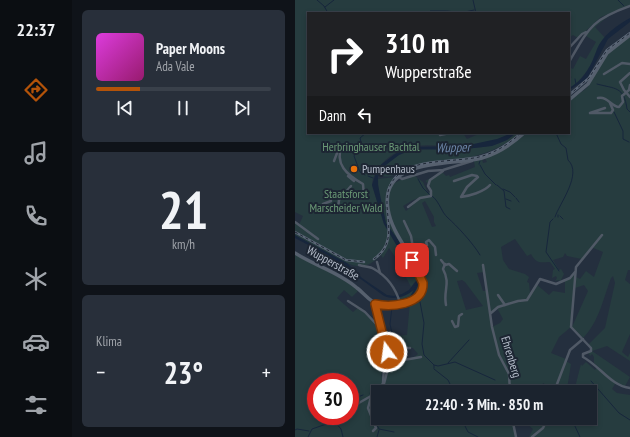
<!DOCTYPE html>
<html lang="de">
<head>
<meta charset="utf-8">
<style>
  :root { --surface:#1b232e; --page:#282f3a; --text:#f1f3f6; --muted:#a0a4aa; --line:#39404a; --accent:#b45309 }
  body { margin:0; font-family:"PT Sans Narrow",sans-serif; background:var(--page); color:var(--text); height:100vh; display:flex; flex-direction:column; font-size:15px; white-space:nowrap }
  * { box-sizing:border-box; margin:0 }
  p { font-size:13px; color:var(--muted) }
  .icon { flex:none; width:22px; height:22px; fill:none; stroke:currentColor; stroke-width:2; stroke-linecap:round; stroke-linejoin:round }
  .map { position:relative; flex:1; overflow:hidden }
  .panel { display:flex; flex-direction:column; gap:10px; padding:10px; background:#0f1319; width:223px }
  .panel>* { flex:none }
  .banner { position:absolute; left:12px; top:12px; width:263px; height:122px; border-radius:0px; box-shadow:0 2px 6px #0003,0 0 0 1px var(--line); background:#202124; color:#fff; overflow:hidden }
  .speed { position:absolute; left:12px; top:373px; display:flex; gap:8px; font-size:20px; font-weight:700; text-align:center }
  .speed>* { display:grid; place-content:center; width:52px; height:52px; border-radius:50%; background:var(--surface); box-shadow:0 2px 6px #0003,0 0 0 1px var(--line); line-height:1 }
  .speed .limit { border:6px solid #d22; background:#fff; color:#111 }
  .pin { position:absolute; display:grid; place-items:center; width:34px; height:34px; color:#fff; margin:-17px; border-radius:8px; box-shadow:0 2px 6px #0006 }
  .me { position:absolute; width:44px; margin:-22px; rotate:346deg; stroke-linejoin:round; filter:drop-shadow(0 0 3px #0008) }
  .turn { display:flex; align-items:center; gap:14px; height:84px; padding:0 12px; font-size:18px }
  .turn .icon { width:52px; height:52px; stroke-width:2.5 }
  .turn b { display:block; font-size:28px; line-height:34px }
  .then { display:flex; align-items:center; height:38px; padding:0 12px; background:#0003; gap:8px; font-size:15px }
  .big { font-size:30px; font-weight:700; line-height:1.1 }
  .panel .tile { flex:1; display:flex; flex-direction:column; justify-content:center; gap:6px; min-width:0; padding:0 14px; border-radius:6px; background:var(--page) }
  .panel .dial { align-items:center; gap:0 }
  .dial b { font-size:52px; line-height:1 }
  .song { display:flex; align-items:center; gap:12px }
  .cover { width:48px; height:48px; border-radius:6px; background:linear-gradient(135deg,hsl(300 70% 55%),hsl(320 70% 35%)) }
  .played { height:4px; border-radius:2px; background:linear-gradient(90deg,var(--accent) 25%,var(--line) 25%) }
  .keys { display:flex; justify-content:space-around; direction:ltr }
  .heat { display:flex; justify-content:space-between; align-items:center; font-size:22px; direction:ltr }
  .trip { position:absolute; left:76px; top:385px; width:226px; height:40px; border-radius:0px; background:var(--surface); box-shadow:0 2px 6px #0003,0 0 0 1px var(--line); font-weight:700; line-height:40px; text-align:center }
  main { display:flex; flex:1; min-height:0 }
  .dock { display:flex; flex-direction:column; width:72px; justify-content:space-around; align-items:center; background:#0b0e12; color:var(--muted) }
  .dock .icon { width:28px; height:28px }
  .dock .on { color:var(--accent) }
  .dock b { font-size:18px; color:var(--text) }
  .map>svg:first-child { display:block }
  .green { fill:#263c3f; fill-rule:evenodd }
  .water { fill:#17263c }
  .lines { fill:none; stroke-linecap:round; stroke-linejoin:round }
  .stream { stroke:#17263c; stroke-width:1 }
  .canal { stroke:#17263c; stroke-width:2 }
  .minor { stroke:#505966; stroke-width:2.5 }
  .major { stroke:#56606e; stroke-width:3.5 }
  .rail-casing { stroke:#5a6575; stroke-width:2.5 }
  .rail { stroke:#1d2633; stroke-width:1; stroke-dasharray:3; stroke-linecap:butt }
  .route-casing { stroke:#753606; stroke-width:10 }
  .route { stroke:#b45309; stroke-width:7 }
  .food-dot { fill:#e8710a; stroke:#1d2633; stroke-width:1.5 }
  .labels { text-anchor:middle; stroke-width:4; stroke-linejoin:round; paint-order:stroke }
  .park-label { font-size:12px; fill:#6b9a76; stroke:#1d2633 }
  .poi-label { font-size:12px; fill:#b4bcc9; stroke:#1d2633; text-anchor:start }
  .street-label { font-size:12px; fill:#b4bcc9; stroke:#1d2633 }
  .water-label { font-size:13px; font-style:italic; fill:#6d86a8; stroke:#1d2633 }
</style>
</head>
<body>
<main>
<nav class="dock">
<b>22:37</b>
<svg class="icon on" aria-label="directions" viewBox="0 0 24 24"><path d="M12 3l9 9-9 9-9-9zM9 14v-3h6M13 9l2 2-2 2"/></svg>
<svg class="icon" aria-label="music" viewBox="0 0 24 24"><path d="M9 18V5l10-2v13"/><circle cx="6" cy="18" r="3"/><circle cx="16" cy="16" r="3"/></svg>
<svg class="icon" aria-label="phone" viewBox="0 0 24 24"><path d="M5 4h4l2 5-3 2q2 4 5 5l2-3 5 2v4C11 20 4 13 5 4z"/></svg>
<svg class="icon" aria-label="climate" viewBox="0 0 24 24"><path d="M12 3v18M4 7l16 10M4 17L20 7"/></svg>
<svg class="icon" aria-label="car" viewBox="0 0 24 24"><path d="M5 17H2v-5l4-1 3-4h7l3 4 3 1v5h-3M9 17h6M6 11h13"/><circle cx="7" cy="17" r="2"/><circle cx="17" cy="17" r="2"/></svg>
<svg class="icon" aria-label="filters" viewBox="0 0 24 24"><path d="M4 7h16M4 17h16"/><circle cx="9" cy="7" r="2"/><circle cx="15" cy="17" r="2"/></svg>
</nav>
<section class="panel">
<div class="tile">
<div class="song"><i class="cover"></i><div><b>Paper Moons</b><p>Ada Vale</p></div></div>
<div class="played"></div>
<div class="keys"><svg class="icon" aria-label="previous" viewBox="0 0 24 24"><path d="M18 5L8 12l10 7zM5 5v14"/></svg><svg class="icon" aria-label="pause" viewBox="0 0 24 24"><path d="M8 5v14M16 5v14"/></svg><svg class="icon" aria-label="next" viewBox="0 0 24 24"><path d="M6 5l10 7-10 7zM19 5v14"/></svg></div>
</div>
<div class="tile dial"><b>21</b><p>km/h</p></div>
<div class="tile"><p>Klima</p>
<div class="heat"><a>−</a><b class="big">23°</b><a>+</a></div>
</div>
</section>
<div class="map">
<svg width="335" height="437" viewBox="0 0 335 437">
  <rect width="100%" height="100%" fill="#242f3e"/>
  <g class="green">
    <path d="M0 0H335V5L306 17 283 38 278 35 274 38V13H13V133H168L172 139 186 133H217C204 141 185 145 170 146 154 147 136 144 120 146 101 149 79 164 77 185L89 224 122 279 116 287 103 261 94 248 88 258 86 255C76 265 67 270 52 263L51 266 0 236V222L4 225 8 216 0 212Z"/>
    <path d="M316 14 300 27 310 38C301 55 292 78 274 88V75L277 78 274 73 276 68 278 69 285 56 291 59 301 42 291 36 297 27Z"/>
    <path d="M335 36V270H333L330 280 335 284V334L327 352 333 357 335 353V361L312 346 297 351 293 345 310 328 320 283 318 276 316 278C308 299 304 322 288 338L277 327 293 291 289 285 280 288 281 277 285 279 291 271 299 277 308 252 296 247 287 259 272 256 270 253 268 257 258 260 264 270 266 269 269 274 265 282 264 280 260 281 262 278 261 276 257 278 258 270 260 269 255 262C246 262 242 265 236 254L232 256 220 239 206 247 208 260 214 269 230 274 234 277 232 282 234 283 235 293 241 284 254 295 258 291 270 293V280L280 274 276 327 264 337 256 353 271 359V361L276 364 272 389 279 391 286 364 287 366 291 362 300 370 302 367 317 380 299 363V357L297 354 295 356 293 352 297 351 335 377 330 386 320 384 317 389 322 393 335 395V437H234L238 429 225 418H295V392H292V388L283 392H259V390L248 383 247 390 250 392H83V418H221L219 423 221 437H0V254L51 281 64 290 57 297 49 290 42 298 58 312 64 307 86 327 89 345 86 344 84 349 90 354V361L98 359 97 357 118 358 123 354 118 348H100L96 352 92 351 88 332H99V336L112 335 115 302 113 300 105 301 104 298C113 295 124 289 125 279L114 254 112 255 91 224 84 195 83 179 100 177 96 183 98 184 107 179 108 175V178L120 176 128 182 133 193 136 191 135 185 130 181 147 172 151 176 154 175 155 177 180 167 179 161 187 159 188 163 192 162 190 158 198 155 230 133H274V101L292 88 311 56ZM124 198 119 203V204L111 211 108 206 118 200ZM130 201 139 217V222L141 226 137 227 127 203ZM189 272 191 291H188L182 273ZM167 280 170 282 188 306 171 310 162 281ZM202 308 208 319 205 323 197 327 195 313ZM21 382H55V416H21Z"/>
    <path d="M221 133H225C193 160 158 160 119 166 107 169 97 181 85 175 105 127 185 167 221 133Z"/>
  </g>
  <g class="water">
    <path d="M335 18V22L313 39 292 79 274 90V88C290 80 297 63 302 49 307 36 322 25 335 18Z"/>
    <path d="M217 133H221L212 140 197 146 161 150 117 149 104 155 87 168 83 177V185L91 223 104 241 126 281C119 293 103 302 89 296L34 256 0 238V235L52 263 67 278 92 295 99 296 107 294 114 290 122 280 89 224 77 185 83 167 100 154 113 147 169 146 202 139Z"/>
  </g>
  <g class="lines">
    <g class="stream">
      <path d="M22 0 29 6 33 13"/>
      <path d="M178 0 181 13"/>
      <path d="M323 0 329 6"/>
      <path d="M30 7 39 0"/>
      <path d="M136 11H151"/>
      <path d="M152 11 169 13"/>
      <path d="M134 12 135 11"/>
      <path d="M170 12 179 10"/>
      <path d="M280 79 281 84"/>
      <path d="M302 84C320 89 329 86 332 109L335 112"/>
      <path d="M319 112 328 131V139L334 142"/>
      <path d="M184 164 185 161"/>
      <path d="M185 165 190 174 201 185"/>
      <path d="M70 175 65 172 59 156 66 142 65 138 71 133"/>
      <path d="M73 176 78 178"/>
      <path d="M123 179 128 188 135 195"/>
      <path d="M202 185 209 191 211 207 215 209"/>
      <path d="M208 189 215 192 220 197"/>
      <path d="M137 196C145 202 146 212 153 218 161 225 178 243 185 255"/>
      <path d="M221 198 224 202"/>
      <path d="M211 199 216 201"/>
      <path d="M263 215V217"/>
      <path d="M265 216 268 219"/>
      <path d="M260 217C264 204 288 174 273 160L271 148 266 144 261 133"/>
      <path d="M258 219 255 222 251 252 264 271"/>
      <path d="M123 287 125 290"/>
      <path d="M127 299 128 292"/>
      <path d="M125 302 129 323 127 344 129 355 139 365V368"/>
      <path d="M95 347 98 338 95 324 97 307"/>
      <path d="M91 362 93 353"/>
      <path d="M153 363 174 340"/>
      <path d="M139 365 143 366 160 362 200 380"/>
      <path d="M139 369 153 380 159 392"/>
      <path d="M87 376 88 369"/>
      <path d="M296 381 324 413 335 420"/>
      <path d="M75 393 82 389"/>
      <path d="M55 400 68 395"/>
      <path d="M78 417 84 429 99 432"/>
      <path d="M166 418 173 432 183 437"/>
      <path d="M40 422 46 429 48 437"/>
      <path d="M279 424 285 437"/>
      <path d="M0 430 2 429 14 431"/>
      <path d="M13 437 17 429 40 421 42 416"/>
      <path d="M82 437 84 430"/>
    </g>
    <path class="canal" d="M105 301 116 297 124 282"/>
    <g class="minor">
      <path d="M274 48 287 34 291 32"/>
      <path d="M274 62C294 28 296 20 335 6"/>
      <path d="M335 73 325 82 329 90 335 97"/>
      <path d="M309 74 327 63 335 64"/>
      <path d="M303 98C313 96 316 107 324 107L328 102 327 96 334 90 335 85"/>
      <path d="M310 108 295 113H316L318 110 315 103"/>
      <path d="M145 135 155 133"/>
      <path d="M47 145C39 164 52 175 68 184L69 197"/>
      <path d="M39 161 44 148 46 147"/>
      <path d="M53 176 59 181"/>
      <path d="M104 177 107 179 133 171 148 170 177 161"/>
      <path d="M183 177 172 187 166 197C174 196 189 192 195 185"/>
      <path d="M159 181 177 175 182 176"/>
      <path d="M28 204 36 201 35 197"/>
      <path d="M113 207 125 198 136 196V191L133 186 135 180 148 171"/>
      <path d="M43 208 44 200 56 186"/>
      <path d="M109 221 116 236 118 248"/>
      <path d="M0 222 23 239"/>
      <path d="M307 235 281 267 276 327 296 348V351L288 354V357C305 366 316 386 335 388"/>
      <path d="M132 245 131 242 134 240 140 247 141 255"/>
      <path d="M146 260 150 265 154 264 162 271"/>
      <path d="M82 262 85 273"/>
      <path d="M150 264 148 269C156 284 148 290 151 305"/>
      <path d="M64 265C69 267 75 266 79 269 93 277 101 289 105 303"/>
      <path d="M188 265 197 327 204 355 214 374 215 392"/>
      <path d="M203 295 210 305"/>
      <path d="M53 301 70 312 83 326 85 324"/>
      <path d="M80 303 91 351 95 353 101 349 115 348"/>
      <path d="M196 313 203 307 223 301 232 300 245 279 261 284 275 278 280 272"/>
      <path d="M157 321 160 327 163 326 164 316 167 314"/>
      <path d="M103 361 126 357"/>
      <path d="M83 392 88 383 90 351"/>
      <path d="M85 392C93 382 88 365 103 361"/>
      <path d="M259 392 275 350 288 339"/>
      <path d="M76 397 73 408 81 428 78 431"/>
      <path d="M75 400 83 394"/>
      <path d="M55 408 83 392"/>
      <path d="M217 418 221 437"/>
      <path d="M44 422 47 416"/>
      <path d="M237 437 248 428 253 418"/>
    </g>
    <g class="major">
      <path d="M274 100 293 84 312 53 335 35"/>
      <path d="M0 253C20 266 44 272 62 288 69 293 75 302 84 305 98 309 129 301 128 283 120 256 97 236 93 209 84 157 157 166 187 158 204 153 217 144 229 133"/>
    </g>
    <defs>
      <g id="rail">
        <path d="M274 95 294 78 312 50 335 33"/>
        <path d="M0 232 51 260 69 262"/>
        <path d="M79 259C112 236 75 199 104 174 121 159 161 162 184 157 200 153 214 144 226 133"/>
      </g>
    </defs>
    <use href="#rail" class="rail-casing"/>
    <use href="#rail" class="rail"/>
  </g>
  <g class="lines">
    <defs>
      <path id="route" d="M92 352 80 304C94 307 129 306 128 283L117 260"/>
    </defs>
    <use href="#route" class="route-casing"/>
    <use href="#route" class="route"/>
  </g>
  <circle class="food-dot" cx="59" cy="169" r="4"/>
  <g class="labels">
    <g class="park-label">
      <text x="76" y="151">Herbringhauser Bachtal</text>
      <text x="51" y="198">Staatsforst<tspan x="51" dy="14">Marscheider Wald</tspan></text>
    </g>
    <g class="poi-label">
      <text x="67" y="173">Pumpenhaus</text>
    </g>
    <g class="street-label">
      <text transform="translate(38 263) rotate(29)" y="4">Wupperstraße</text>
      <text transform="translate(216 357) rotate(73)" y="4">Ehrenberg</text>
    </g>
    <g class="water-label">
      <text transform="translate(158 147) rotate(-2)" y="5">Wupper</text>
    </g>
  </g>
</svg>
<div class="speed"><div class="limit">30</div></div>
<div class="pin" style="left:117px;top:260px;background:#d93025"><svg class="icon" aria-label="arrive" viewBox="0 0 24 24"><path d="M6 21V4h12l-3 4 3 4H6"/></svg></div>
<svg class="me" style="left:92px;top:352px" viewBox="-20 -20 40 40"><circle r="17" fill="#b45309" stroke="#fff" stroke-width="3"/><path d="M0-11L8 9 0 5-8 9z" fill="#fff"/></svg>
<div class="trip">22:40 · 3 Min. · 850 m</div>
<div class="banner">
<div class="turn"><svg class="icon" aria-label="right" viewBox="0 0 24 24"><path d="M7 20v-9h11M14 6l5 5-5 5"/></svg><div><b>310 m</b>Wupperstraße</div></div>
<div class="then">Dann<svg class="icon" aria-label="left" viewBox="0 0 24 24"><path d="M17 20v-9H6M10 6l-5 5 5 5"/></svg></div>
</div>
</div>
</main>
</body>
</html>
